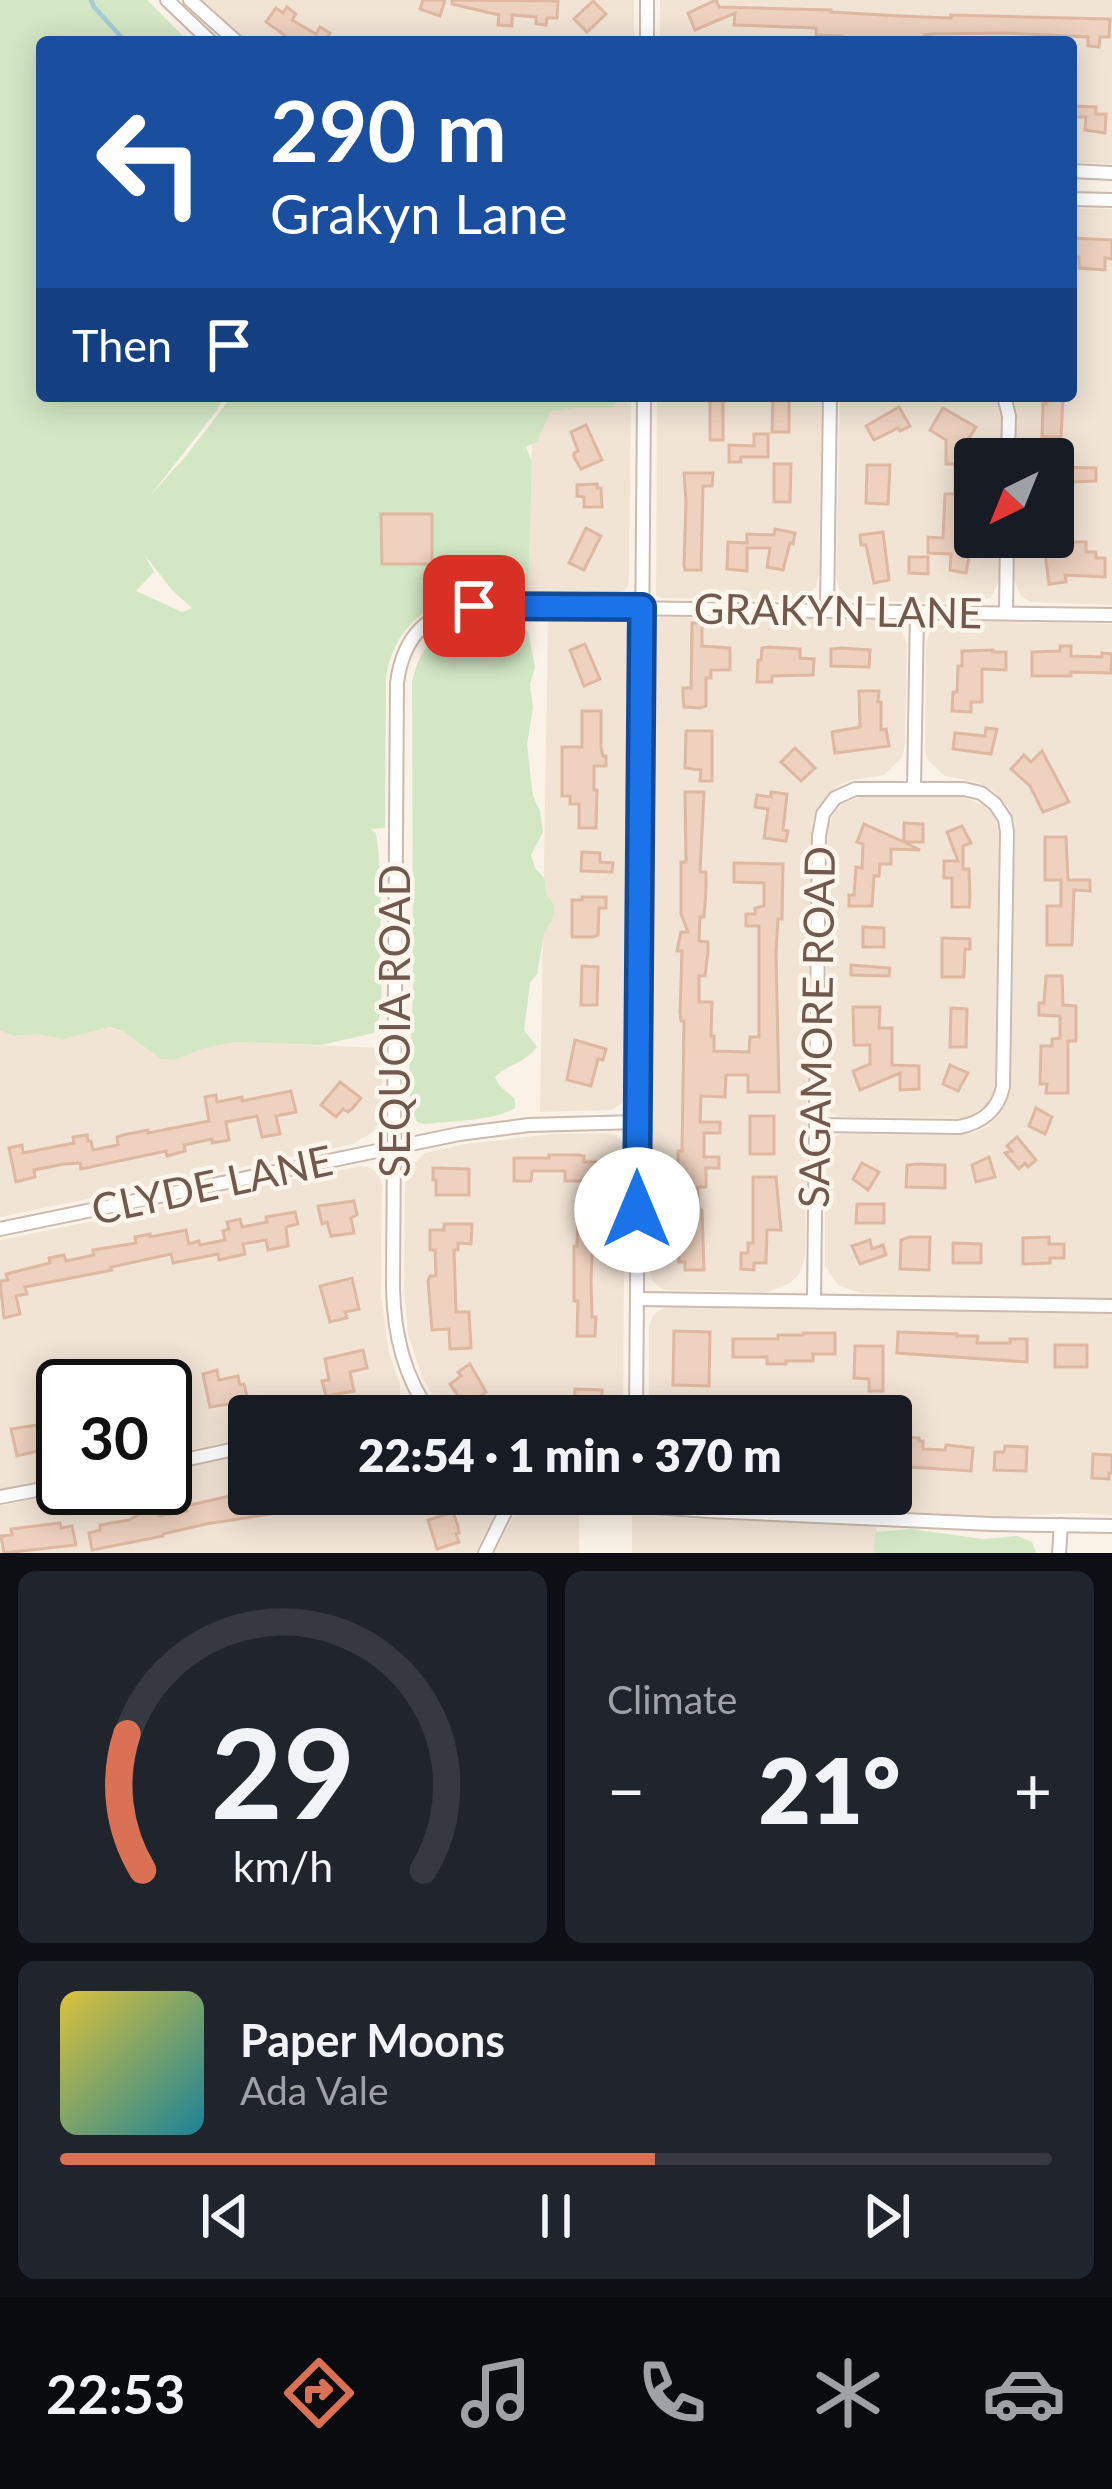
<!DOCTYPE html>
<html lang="en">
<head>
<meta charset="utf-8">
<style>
  :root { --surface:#171b24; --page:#20242c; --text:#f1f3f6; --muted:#9ea1a6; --line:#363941; --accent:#db7154 }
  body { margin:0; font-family:Lato,sans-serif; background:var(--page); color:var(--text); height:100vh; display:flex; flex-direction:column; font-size:45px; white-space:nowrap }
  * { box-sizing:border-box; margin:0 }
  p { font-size:39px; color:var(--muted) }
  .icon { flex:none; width:66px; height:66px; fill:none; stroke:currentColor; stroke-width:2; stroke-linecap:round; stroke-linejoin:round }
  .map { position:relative; height:1553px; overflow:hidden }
  .side { display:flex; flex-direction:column; gap:18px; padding:18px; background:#0d0f14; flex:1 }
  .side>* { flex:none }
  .banner { position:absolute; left:36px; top:36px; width:1041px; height:366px; border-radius:12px; box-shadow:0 6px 30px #0003; background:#1a4fa0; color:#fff; overflow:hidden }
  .needle { width:78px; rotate:223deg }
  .buttons { position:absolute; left:954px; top:438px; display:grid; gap:24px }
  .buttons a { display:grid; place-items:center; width:120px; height:120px; border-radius:12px; background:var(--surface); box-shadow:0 6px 30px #0003; font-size:60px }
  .speed { position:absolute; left:36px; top:1359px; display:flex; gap:24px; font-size:60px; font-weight:700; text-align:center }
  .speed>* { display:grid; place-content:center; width:156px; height:156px; border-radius:50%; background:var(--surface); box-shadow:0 6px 30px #0003; line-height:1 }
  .speed .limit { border:6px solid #111; border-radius:18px; background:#fff; color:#111 }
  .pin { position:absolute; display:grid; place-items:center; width:102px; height:102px; color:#fff; margin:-51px; border-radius:24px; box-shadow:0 6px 18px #0006 }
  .me { position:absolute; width:132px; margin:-66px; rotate:0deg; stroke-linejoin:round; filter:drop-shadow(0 0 9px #0008) }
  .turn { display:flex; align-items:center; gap:42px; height:252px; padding:0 36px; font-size:54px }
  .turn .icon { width:156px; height:156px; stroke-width:2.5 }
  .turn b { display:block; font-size:84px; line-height:102px }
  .then { display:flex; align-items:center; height:114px; padding:0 36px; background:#0003; gap:24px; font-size:45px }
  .big { font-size:90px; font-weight:800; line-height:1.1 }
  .side .widget { flex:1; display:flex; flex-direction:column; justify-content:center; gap:18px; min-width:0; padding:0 42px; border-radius:18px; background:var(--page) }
  .side .dial { align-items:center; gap:0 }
  .dial svg { height:312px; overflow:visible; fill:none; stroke:var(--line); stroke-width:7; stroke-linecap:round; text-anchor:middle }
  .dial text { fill:var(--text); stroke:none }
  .song { display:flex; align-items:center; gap:36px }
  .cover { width:144px; height:144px; border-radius:18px; background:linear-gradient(135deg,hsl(50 70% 55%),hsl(190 70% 35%)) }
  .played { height:12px; border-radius:6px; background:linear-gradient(90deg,var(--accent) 60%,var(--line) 60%) }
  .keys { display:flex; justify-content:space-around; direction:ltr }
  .heat { display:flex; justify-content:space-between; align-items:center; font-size:66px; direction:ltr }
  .side .tiles { flex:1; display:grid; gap:18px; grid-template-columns:1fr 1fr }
  .widget:last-child { grid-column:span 2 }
  .trip { position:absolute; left:228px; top:1395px; width:684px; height:120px; border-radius:12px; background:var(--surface); box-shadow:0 6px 30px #0003; font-weight:800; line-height:120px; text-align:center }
  .menu { display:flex; height:192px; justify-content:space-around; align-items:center; background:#090b0e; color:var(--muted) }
  .menu .icon { width:84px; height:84px }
  .menu .on { color:var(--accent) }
  .menu b { font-size:54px; color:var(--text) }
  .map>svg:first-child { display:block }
  .residential { fill:#f1e4d5 }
  .green { fill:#d3e7c5; fill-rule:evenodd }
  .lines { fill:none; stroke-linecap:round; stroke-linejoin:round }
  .stream { stroke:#a3ccd3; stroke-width:4.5 }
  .building { fill:#eed1bf; stroke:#dfb8a1; stroke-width:3 }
  .street-casing { stroke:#cbbaad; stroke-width:16 }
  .street { stroke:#fff; stroke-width:12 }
  .route-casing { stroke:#114b97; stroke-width:30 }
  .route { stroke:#1a73e8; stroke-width:21 }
  .labels { text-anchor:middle; stroke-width:9; stroke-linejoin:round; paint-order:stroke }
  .street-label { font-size:42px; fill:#71594d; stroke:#fdf6ec }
</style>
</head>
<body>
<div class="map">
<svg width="1112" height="1553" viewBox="0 0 1112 1553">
  <rect width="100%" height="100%" fill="#faf2e6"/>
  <g class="residential">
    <path d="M201 0H634V42H249Z"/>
    <path d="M660 0H1112V164L1071 162V42H660Z"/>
    <path d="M1071 208 1112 209V605L1031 602 1021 596 1014 580 1015 537H1053V459H1016L1017 417 1013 396H1071Z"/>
    <path d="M533 396H631L629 584 620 596 528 598Z"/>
    <path d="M657 396H822L819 574 816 587 807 596 795 600 661 598 656 596Z"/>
    <path d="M840 396H995L1002 416 1001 459H975V537H1000L999 581 991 597 975 603 860 601 848 598 839 589 836 577Z"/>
    <path d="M548 614 615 616 626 624 629 633 625 1095 622 1103 612 1110 540 1112Z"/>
    <path d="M661 617 882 620 892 623 901 629 907 644 905 745 902 757 884 775 851 780 835 788 818 807 812 823 805 1257 799 1274 790 1283 768 1292 666 1290 658 1287 652 1280 650 1270 655 622Z"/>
    <path d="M954 621 1112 624V1299L860 1293 838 1285 825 1266V1152L831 1138 841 1134 946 1135 974 1133 989 1125 1000 1114 1011 1091 1015 824 1009 808 993 791 980 783 945 776 928 760 925 750 926 642 930 633 938 625Z"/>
    <path d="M862 796 963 797 985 806 996 820 999 832 995 1083 992 1096 987 1105 967 1118 842 1117 832 1114 825 1106 828 831 833 814 841 805Z"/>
    <path d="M0 999 152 1039 383 1048 381 1118 373 1132 353 1144 0 1217Z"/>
    <path d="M607 1133 616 1135 622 1142 625 1150 623 1416H446L423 1379 408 1335 404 1289 405 1183 408 1170 425 1153 465 1144 551 1134Z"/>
    <path d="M361 1166 371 1168 379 1175 382 1185 381 1295 389 1353 400 1384V1395L395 1404 385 1409 351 1416H249V1437L165 1455V1386H63V1476L0 1489V1240Z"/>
    <path d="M665 1307 1112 1312V1515L1077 1513 996 1517 908 1514 684 1504 664 1498 659 1494H891V1416H649V1326L653 1315Z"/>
    <path d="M249 1454V1494H499L500 1504 475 1553H0V1506L86 1488H165V1472Z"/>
    <path d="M532 1503 579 1512V1553H494L516 1511 523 1505Z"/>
    <path d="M632 1514 877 1524 875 1553H632Z"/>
  </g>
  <g class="green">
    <path d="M0 0H147L189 42H42V396H223L218 409 149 497 186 456 232 396H620L612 408H575L551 411 537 442 526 447 532 462 528 598C506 598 482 596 459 598 419 604 390 640 386 679L385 828 370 829 376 833C382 872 381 910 380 949 380 978 386 1008 374 1033L321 1045 235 1042 204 1048 174 1060 161 1059 123 1031 109 1027 63 1039 38 1034 13 1036 0 1030ZM144 554 172 590 192 608 182 612 136 591 154 572Z"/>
    <path d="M481 618 518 621 528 632 535 667 530 684 533 707 527 745 533 796 540 811 543 832 531 855 535 868 545 879 546 894 555 906 552 920 544 933 537 974 530 983 524 1030 537 1047C525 1063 508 1064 495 1077L499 1085 515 1099V1108C495 1121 450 1121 425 1124L417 1122 410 1104 409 1076 413 993 412 682C422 640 441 626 481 618Z"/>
    <path d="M911 1529 983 1539 1017 1536 1032 1542 1036 1553H874L875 1532Z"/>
  </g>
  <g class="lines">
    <path class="stream" d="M91 0 94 7 126 42"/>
  </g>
  <g class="building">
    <path d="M423 0H445L440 16 420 9Z"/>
    <path d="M452 0 558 1 557 18H547L546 25 536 24V17L512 15V26L498 25 499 15 452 4Z"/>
    <path d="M716 0 719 7 831 10V12L900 16 951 18V15L1110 19 1109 37H1100L1099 47 1088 46V37L1005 33 934 34 924 35 923 42H880L881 39 855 38V42H843V36L816 35V28L734 25 735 13 695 30 688 13Z"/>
    <path d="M593 1 606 14 587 32 574 19Z"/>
    <path d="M287 7 296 14 292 20 316 34 320 27 330 33 326 40 328 42H294L266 22 276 8 283 13Z"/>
    <path d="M1071 106 1096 107V114H1106L1105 133 1085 130 1086 117H1071Z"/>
    <path d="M1071 238 1112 240V259L1105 258V270L1079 268V257H1071Z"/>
    <rect x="710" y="396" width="13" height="44"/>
    <path d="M773 396H789V432H772Z"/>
    <path d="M1046 398H1063L1061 437H1042L1043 404H1046Z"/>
    <path d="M899 407 910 426 900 431 898 428 874 440 866 426Z"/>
    <path d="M943 408 976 427 961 451V464H946V440L930 430Z"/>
    <path d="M586 425 602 460 581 469 574 457V453L578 451 571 432Z"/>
    <path d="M754 434H768V457H741V462H729V445L754 446Z"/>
    <path d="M774 464H791L790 502H774Z"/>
    <path d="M867 465H890L888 504 866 503Z"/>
    <path d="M955 466H975V500L972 505H957L956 532 973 536 966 573 950 570 951 554 928 553V537L943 538 945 494H955Z"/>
    <path d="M1053 467 1096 468V481L1072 482V506H1053Z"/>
    <path d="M684 473H713L712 486H703L701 570H685L684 564 686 502Z"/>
    <path d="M597 484V488H601L602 507H584V497L577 496V485Z"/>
    <path d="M381 514H432V564H382Z"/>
    <path d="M586 528 601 536 584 570 569 563Z"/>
    <path d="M775 529 795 533 793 544 790 543 783 570 767 567 770 548H747V571L727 569 728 542 747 543V534L774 535Z"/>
    <path d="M883 532 889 580 874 583 866 545H861L860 535Z"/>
    <path d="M1043 537H1059L1060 542H1086V552H1096V558H1105V577L1065 575 1066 582 1049 584Z"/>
    <path d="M909 557H928V574L909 573Z"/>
    <path d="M692 623H702V646L730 648V670H711V678H706V706L700 708 684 707 683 698V688H691Z"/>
    <path d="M585 644 600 679 584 686 570 650Z"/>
    <path d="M1060 646H1071V656L1102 657V653L1112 654 1111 673 1071 672V676H1032V652L1060 651Z"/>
    <path d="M769 647 800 649V658L814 659 813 675 772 676V682H757L758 660H761L762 648Z"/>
    <path d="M841 648 870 650 869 667 831 666V649Z"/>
    <path d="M993 650V652H1006V670L982 669V702H971V712L952 711 953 692H957L958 666H962V651Z"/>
    <path d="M859 691H879L878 702H881V730L886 729 889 746 835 753 832 732 860 727Z"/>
    <path d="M582 711H601V747L603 756H606V766H594V790H597L596 828H579V804H570V796H562V747H582Z"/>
    <path d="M986 728 997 729 991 754 953 749 955 733 985 736Z"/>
    <path d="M686 731H712V781H700L701 770 685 768Z"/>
    <path d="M795 748 815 768 801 781 781 762Z"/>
    <path d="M1042 751 1069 802 1043 812 1030 786 1011 769 1024 755 1031 762Z"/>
    <path d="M685 792H704L700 872H706V890L704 917H700L699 941 708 942V952L705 976H699V1002H712L711 1036H714V1051L749 1052 750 1037H759V926H746V914H755V908L764 906V883L734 882V863L783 864 782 919H778L776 953 779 1092H748V1075H726L725 1097 701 1096 700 1122H720V1133H704V1157H719V1168H706V1187H698V1210H702L704 1270H685V1262H679V1252L678 1151H682L684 1021H681L680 1012 682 951H677L681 932H688L681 914V862H686Z"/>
    <path d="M771 792 787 794 783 830 788 831 786 841 764 838 768 809 755 807 757 795 771 797Z"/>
    <path d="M904 823 923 824V842H904L920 850 891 849V864H880L879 876H874L872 906H849V895H854L856 867 862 868 863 844 857 842 864 824 904 842Z"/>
    <path d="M962 826 971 843 963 846V869H969L970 898 969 907H952V878H944V861H958L947 832Z"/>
    <path d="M1045 837H1066L1068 880H1090V891L1074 890 1072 945H1047V906H1061V880H1045Z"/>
    <path d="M582 852 600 853V862L613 863 612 872 581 871Z"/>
    <path d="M582 897H606V908H599L598 935 593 937H572V900H582Z"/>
    <path d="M863 927 884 928V947H863Z"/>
    <path d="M942 938 970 939V949H965L964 977H942Z"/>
    <path d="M851 965 890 968 889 976 851 975Z"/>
    <path d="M582 966 598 967 597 1005H581Z"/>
    <path d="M1046 976H1062L1063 1005 1076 1006V1041H1068V1093H1046L1047 1084H1040L1041 1046H1052V1039L1060 1038V1016L1039 1015V1003H1044Z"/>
    <path d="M853 1007H880L879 1028H892V1065L919 1066V1089L900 1090V1073L860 1090 853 1071 870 1064V1045H854Z"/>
    <path d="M951 1008 967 1009 966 1047H950Z"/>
    <path d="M575 1040 606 1049 603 1060 598 1059 591 1086 567 1080Z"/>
    <path d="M950 1065 968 1073 958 1091 943 1084Z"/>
    <path d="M340 1082 361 1098 352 1109 348 1112 343 1109 336 1117 321 1105Z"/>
    <path d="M291 1091 296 1112 276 1116 280 1134 262 1137 257 1116 226 1122 229 1140 212 1143V1139L184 1145 185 1151 167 1156 166 1151 81 1169 80 1163 64 1164 34 1170 35 1177 16 1182 9 1148 22 1145 23 1153 74 1143 73 1137 87 1135 88 1141H91L93 1150 118 1145 117 1137 123 1135 148 1130V1133L209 1121 205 1097 216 1095 217 1102 242 1097V1101Z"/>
    <path d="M1036 1108 1052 1117 1045 1134 1029 1126Z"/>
    <rect x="750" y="1116" width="24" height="38"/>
    <path d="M1017 1137 1036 1160 1028 1167 1025 1163 1019 1169 1005 1153 1012 1151 1007 1146Z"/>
    <path d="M549 1155H579L584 1156V1162H596V1181H565V1171H532L531 1181H514V1158H549Z"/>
    <path d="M989 1157 995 1177 976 1182 972 1165Z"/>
    <path d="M862 1163 879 1172 868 1190 853 1179Z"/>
    <path d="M917 1164 945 1165V1188L906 1187 907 1165Z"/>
    <path d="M433 1168 469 1169V1195H436V1180H433Z"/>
    <path d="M753 1177H776L781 1230H767L766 1263H754V1270L741 1269V1253H748V1243H753Z"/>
    <path d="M354 1201 357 1215 351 1218 354 1233 331 1236 327 1222 322 1224 318 1206Z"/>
    <path d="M857 1204H884V1223H856Z"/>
    <path d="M578 1211 595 1212 597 1218 596 1231H593L591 1281 592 1317H596L595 1336H577L578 1301H574V1246H577Z"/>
    <path d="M295 1212 298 1224 286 1227 288 1246 268 1250 266 1240 243 1244 245 1254 219 1260 218 1254 173 1263 171 1254 111 1267 112 1270 25 1287 27 1294 16 1296 20 1314 4 1318 0 1281 8 1280 6 1274 50 1263 49 1258 64 1255 66 1261 94 1255 93 1250 136 1243 135 1237 150 1234V1237L186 1230 189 1244 199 1241 200 1245 225 1240 223 1231 229 1229 227 1222 240 1219 242 1227 267 1222 266 1217Z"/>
    <path d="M444 1224H472L471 1244 458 1243V1250H454L456 1312H469L471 1348 450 1349 449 1329 432 1330 428 1281 430 1276H436L435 1250H430V1230H444Z"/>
    <path d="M909 1237H930L929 1270 900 1269 901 1240Z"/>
    <path d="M1049 1237V1244H1064V1258H1050V1263L1023 1264V1238Z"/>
    <path d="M870 1240 872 1249 883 1245 886 1255 860 1264 852 1246Z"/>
    <path d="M953 1243 981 1244V1263H953Z"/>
    <path d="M352 1278 359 1309 345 1312 347 1318 330 1322 320 1286Z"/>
    <path d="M674 1331 710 1332 709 1386 673 1385Z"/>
    <path d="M898 1332 957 1334V1336H978L977 1343H1010V1339H1027V1362L897 1353Z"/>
    <path d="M803 1333H835V1354H813V1361H786V1364H767V1357H733V1339H778V1335H803Z"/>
    <rect x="1055" y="1345" width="32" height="22"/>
    <path d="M855 1346H883V1391H869V1379L854 1378Z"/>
    <path d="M363 1350 367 1368 350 1372 354 1391 326 1396 322 1381 329 1380 325 1359Z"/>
    <path d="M470 1364 486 1392 468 1405 463 1397 460 1399 450 1384 461 1376 458 1372Z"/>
    <path d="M170 1369 175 1395 179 1394 184 1414 171 1417 169 1409 165 1410V1370Z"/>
    <path d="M217 1370 219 1380 238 1376 240 1385 244 1384 249 1404 236 1407 235 1403 210 1407 203 1374Z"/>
    <path d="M575 1389 602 1390V1403H598V1411L574 1410Z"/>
    <path d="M506 1402H511L538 1416H499Z"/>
    <path d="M63 1421V1445L17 1456 11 1429Z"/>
    <path d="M895 1437 919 1438V1441H923V1449L945 1450 946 1445 973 1448 971 1471 894 1466Z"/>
    <path d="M1005 1446 1027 1447 1026 1471 994 1470 995 1452H1004Z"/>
    <path d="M1093 1454 1112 1455V1473H1109V1479L1092 1478Z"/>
    <path d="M269 1494H285L289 1511 206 1524 163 1534V1536L92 1550 89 1533 100 1530V1525L129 1520 142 1513 158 1510 159 1516 187 1511 186 1506 234 1495 235 1500H246Z"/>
    <path d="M307 1494H326L329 1509 311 1513Z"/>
    <path d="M453 1512 458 1526 459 1533 456 1534 459 1542 437 1549 428 1520Z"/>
    <path d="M60 1523 61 1528 72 1526 76 1545 4 1553 1 1536 12 1535 11 1529Z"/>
  </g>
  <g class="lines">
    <defs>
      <g id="street">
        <path d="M167 0 211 42"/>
        <path d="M190 0 237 42"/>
        <path d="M647 42V0"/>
        <path d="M1071 171 1112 173"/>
        <path d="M1071 199 1112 200"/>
        <path d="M1004 396 1009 416 1008 459"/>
        <path d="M827 610 830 396"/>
        <path d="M1006 613 1007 537"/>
        <path d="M914 787 917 612"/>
        <path d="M0 1229 459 1134 529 1125 638 1122"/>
        <path d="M637 1299 1112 1306"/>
        <path d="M814 1301 819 836 823 814 835 798 855 789H964L981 793 995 804 1005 819 1007 832 1003 1087C998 1110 982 1123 959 1127L816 1125"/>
        <path d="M391 1416 426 1407"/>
        <path d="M432 1416C404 1377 394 1335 393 1288L397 683C403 636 428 611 474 606L1112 615"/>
        <path d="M636 1416 644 396"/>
        <path d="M165 1464 249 1446"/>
        <path d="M542 1494 579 1501 708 1511 991 1524 1112 1526"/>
        <path d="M0 1497 63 1485"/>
        <path d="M485 1553 514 1494"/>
        <path d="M1059 1553 1061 1525"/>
      </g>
    </defs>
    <use href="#street" class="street-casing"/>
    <use href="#street" class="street"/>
  </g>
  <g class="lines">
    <defs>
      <path id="route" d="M474 606 642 607 637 1210"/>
    </defs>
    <use href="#route" class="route-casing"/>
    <use href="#route" class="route"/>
  </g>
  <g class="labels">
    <g class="street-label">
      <text transform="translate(838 611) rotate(1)" y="15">GRAKYN LANE</text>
      <text transform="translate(395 1021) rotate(-90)" y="15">SEQUOIA ROAD</text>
      <text transform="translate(817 1027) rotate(-89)" y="15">SAGAMORE ROAD</text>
      <text transform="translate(212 1185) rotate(-12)" y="15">CLYDE LANE</text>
    </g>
  </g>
</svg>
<div class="buttons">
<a><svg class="needle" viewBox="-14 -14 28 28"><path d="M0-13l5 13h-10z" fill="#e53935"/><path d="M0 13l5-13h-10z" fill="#9ea1a6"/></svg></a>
</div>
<div class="speed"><div class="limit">30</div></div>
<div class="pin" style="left:474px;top:606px;background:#d93025"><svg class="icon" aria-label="arrive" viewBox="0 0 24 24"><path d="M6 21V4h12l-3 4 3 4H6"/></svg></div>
<svg class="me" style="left:637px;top:1210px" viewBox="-20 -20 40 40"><circle r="19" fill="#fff"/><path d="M0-13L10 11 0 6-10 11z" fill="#1a73e8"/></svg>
<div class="trip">22:54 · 1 min · 370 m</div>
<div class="banner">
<div class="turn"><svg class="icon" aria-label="left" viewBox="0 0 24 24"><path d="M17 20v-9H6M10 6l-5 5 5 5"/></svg><div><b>290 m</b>Grakyn Lane</div></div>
<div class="then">Then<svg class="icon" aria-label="arrive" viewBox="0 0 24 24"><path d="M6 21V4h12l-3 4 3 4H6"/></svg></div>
</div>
</div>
<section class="side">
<div class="tiles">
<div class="widget dial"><svg viewBox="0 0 100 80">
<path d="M14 69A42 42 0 1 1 86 69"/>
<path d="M14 69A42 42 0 0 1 10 34" stroke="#db7154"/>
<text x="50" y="56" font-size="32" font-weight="700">29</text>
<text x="50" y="72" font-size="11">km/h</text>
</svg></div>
<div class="widget"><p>Climate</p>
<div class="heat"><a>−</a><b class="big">21°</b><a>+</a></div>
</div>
<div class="widget">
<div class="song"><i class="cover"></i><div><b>Paper Moons</b><p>Ada Vale</p></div></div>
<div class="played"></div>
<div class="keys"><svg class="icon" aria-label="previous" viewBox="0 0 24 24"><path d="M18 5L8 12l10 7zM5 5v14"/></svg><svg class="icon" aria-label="pause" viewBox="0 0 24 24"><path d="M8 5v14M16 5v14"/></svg><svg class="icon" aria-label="next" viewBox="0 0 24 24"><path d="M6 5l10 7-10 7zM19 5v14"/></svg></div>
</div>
</div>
</section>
<nav class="menu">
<b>22:53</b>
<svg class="icon on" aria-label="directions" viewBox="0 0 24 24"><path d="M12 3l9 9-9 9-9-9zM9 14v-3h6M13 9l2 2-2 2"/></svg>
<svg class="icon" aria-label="music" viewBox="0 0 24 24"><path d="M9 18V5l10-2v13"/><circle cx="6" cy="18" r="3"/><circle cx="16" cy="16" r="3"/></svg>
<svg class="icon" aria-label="phone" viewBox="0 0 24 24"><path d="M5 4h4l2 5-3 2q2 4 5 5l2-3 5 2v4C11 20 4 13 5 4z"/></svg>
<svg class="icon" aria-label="climate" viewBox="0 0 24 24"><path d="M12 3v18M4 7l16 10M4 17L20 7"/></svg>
<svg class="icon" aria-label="car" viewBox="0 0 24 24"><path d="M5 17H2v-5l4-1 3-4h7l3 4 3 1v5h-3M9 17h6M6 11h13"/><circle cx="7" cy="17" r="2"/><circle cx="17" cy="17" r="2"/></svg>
</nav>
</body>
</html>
